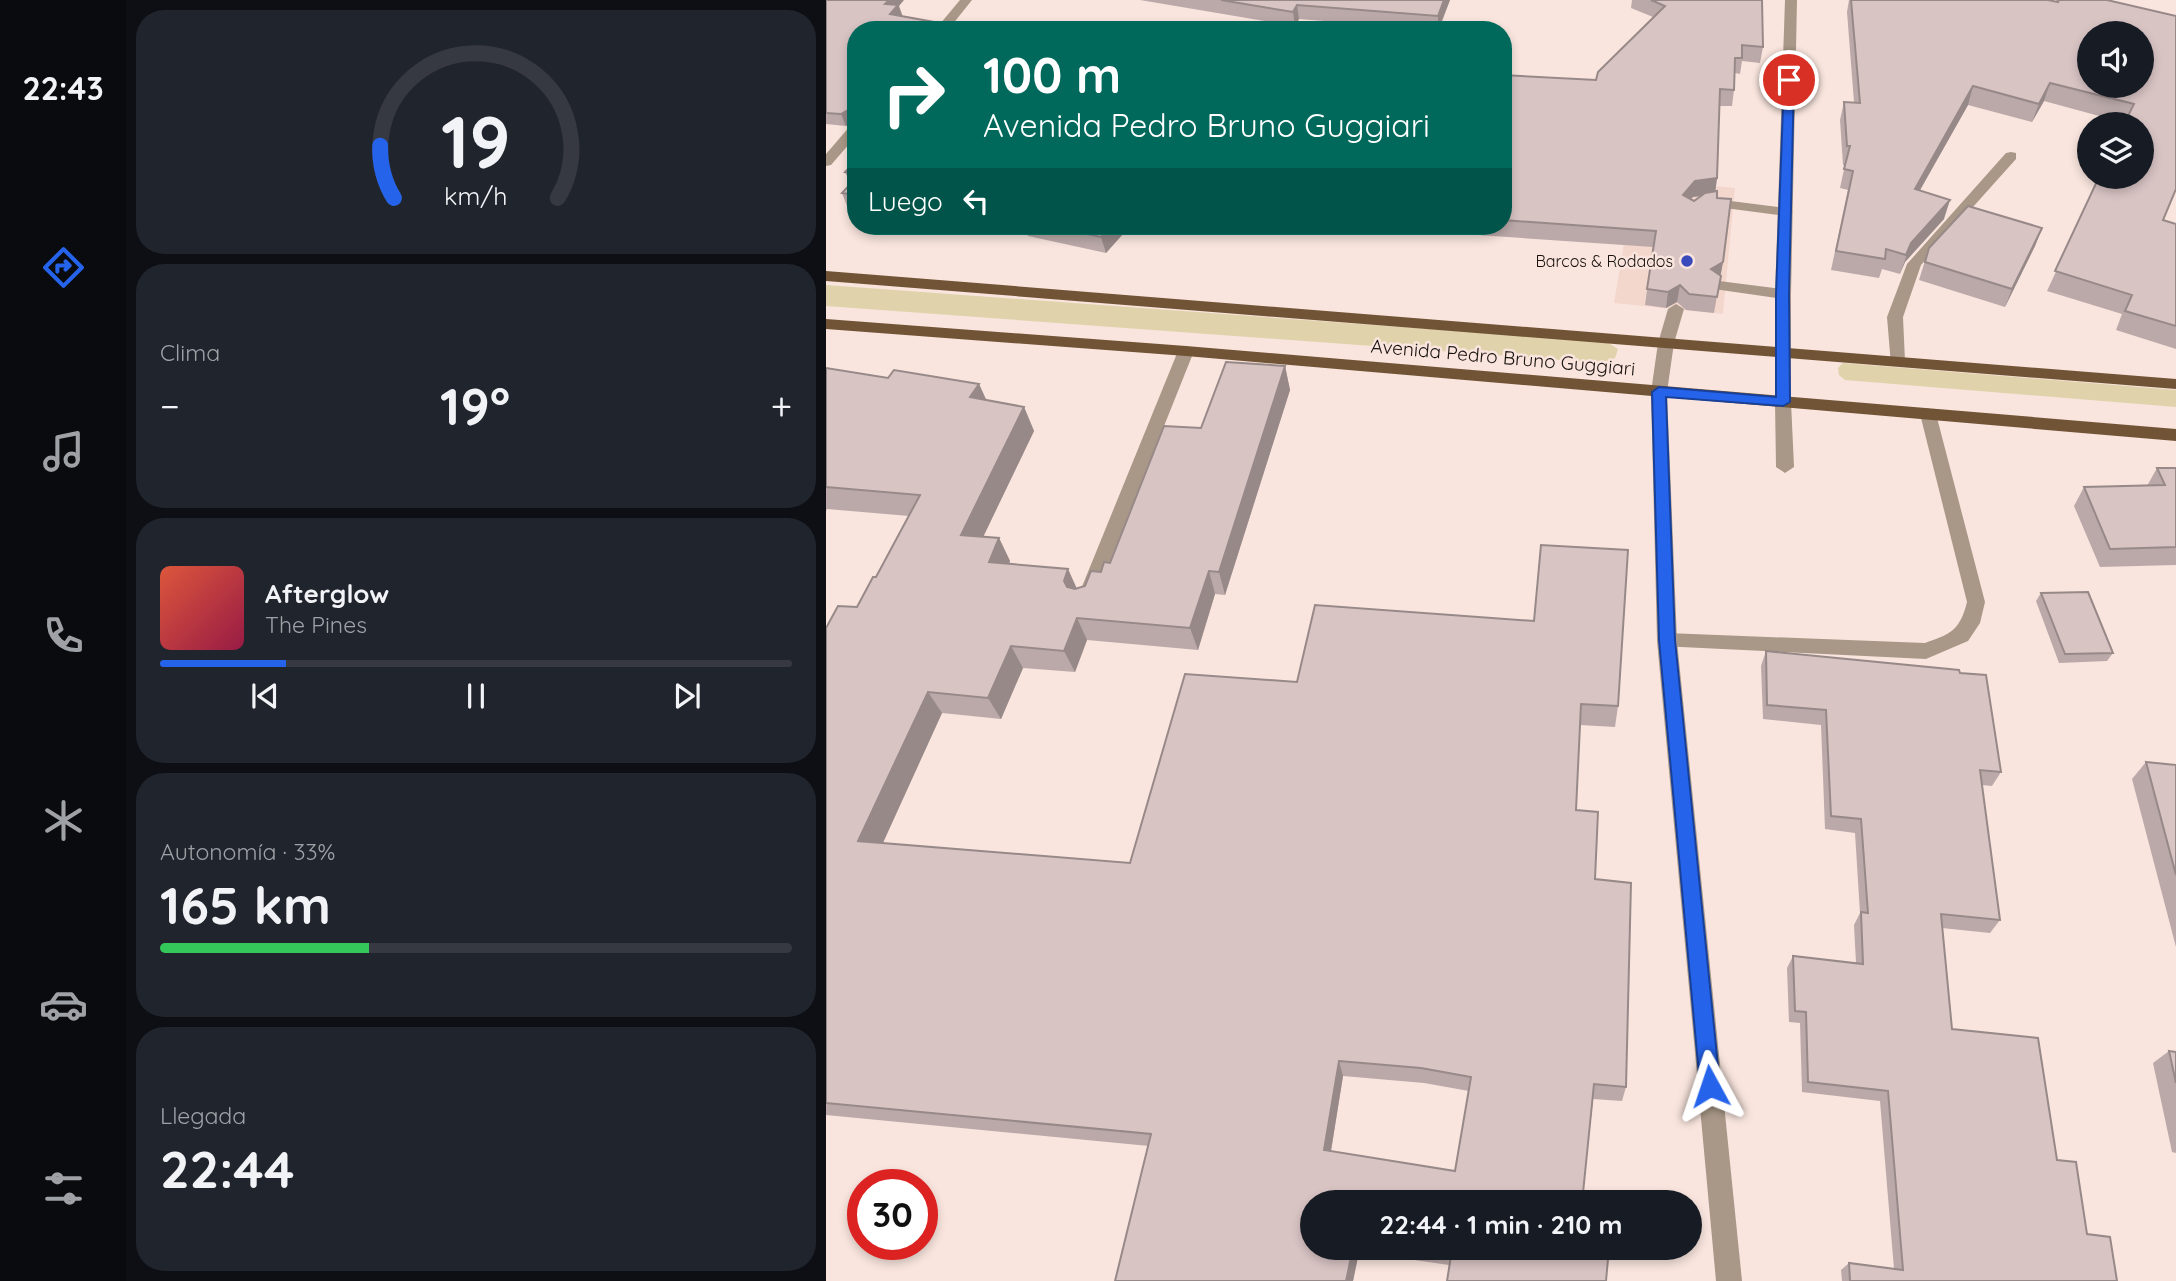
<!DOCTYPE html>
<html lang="es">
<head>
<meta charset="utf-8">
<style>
  :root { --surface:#171b24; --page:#20242c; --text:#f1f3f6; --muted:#9ea1a6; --line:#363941; --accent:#2563eb }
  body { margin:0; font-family:Quicksand,sans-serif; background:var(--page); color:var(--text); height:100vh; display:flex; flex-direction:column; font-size:26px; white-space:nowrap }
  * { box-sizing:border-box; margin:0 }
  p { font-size:23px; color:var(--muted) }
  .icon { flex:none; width:38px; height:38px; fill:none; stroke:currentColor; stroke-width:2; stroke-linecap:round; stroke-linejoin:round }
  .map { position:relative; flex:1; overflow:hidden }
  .panel { display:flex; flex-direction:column; gap:10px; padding:10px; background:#0d0f14; width:700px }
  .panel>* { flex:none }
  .guide { position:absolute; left:21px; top:21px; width:665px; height:214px; border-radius:28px; box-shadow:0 4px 10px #0003; background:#00695c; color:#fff; overflow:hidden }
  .controls { position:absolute; left:1251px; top:21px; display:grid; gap:14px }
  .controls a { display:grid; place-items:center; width:77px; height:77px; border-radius:50%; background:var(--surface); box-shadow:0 4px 10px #0003; font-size:35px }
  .speed { position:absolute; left:21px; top:1169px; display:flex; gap:14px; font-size:35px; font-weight:700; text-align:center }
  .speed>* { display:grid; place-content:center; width:91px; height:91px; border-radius:50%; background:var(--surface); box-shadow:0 4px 10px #0003; line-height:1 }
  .speed .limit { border:10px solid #d22; background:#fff; color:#111 }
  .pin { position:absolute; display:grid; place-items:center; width:60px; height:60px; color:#fff; margin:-30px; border:4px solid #fff; border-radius:50%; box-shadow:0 2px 7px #0007 }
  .me { position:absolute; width:77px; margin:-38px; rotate:355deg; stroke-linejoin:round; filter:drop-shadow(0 0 5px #0008) }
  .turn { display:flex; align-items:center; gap:24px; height:147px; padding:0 21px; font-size:32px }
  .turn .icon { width:91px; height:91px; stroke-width:2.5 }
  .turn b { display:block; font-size:49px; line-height:60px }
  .then { display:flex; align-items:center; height:66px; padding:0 21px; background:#0003; gap:14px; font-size:26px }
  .big { font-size:52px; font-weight:700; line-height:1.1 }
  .panel .widget { flex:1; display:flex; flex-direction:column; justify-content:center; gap:10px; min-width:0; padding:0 24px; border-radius:28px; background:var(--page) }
  .panel .dial { align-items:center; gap:0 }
  .dial svg { height:182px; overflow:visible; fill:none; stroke:var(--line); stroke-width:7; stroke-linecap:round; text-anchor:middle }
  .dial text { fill:var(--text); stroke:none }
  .song { display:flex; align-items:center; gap:21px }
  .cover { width:84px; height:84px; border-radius:10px; background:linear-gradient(135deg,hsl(10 70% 55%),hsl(340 70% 35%)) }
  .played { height:7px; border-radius:4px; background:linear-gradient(90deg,var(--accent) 20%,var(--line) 20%) }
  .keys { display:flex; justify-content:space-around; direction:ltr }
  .heat { display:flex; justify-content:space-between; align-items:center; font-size:38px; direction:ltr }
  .charge { height:10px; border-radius:5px; background:linear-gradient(90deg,#34c759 33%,var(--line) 0) }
  .trip { position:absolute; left:474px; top:1190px; width:402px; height:70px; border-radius:35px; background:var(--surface); box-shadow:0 4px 10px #0003; font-weight:700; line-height:70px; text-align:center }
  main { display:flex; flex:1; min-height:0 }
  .menu { display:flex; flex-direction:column; width:126px; justify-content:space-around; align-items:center; background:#090b0e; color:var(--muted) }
  .menu .icon { width:49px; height:49px }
  .menu .active { color:var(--accent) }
  .menu b { font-size:32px; color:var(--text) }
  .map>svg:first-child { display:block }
  .built { fill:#f3d7cd }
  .green { fill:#e0d3ac }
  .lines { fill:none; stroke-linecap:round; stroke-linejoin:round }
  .service { fill:#a99887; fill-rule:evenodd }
  .minor { fill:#a99887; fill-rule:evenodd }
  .tertiary { fill:#a99887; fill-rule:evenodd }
  .primary { fill:#715436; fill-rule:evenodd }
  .wall { fill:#bba9a9; fill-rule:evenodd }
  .shaded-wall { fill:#988989 }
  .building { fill:#d9c4c4; stroke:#988989; stroke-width:2; fill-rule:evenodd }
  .route { fill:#2563eb; stroke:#184099; stroke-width:2 }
  .poi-dot { fill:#394abc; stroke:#f9e5de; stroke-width:2.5 }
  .labels { text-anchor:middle; stroke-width:5; stroke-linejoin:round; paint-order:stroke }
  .far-poi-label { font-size:16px; fill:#18120f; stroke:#f9e5de; text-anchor:end }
  .street-label { font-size:19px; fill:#18120f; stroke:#f9e5de }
</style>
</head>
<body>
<main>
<nav class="menu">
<b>22:43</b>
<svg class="icon active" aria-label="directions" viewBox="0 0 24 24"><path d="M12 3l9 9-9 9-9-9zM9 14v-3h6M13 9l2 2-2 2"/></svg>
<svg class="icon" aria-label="music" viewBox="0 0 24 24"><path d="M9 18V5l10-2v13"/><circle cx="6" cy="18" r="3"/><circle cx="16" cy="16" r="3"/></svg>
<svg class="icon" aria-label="phone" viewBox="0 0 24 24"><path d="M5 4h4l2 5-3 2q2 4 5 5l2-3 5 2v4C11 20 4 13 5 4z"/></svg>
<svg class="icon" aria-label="climate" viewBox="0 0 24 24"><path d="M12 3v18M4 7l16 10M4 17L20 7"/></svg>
<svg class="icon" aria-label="car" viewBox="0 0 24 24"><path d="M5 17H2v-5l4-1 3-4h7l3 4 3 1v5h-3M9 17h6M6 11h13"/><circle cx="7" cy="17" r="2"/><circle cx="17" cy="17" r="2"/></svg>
<svg class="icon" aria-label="filters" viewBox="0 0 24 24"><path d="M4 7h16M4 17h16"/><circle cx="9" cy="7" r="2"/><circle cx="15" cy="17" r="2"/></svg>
</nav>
<section class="panel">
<div class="widget dial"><svg viewBox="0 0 100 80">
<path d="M14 69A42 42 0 1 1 86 69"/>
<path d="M14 69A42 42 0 0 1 8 46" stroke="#2563eb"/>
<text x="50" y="56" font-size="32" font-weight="700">19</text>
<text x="50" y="72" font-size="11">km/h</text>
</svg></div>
<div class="widget"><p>Clima</p>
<div class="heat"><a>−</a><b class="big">19°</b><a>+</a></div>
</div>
<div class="widget">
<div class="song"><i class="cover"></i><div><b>Afterglow</b><p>The Pines</p></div></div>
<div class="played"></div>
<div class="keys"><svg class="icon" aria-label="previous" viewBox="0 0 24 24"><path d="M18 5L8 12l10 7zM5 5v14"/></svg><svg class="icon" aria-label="pause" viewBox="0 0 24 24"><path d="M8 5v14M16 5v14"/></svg><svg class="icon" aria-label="next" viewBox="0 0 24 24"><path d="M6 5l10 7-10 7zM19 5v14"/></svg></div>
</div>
<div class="widget"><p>Autonomía · 33%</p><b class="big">165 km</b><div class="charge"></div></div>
<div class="widget"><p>Llegada</p><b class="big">22:44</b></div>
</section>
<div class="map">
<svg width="1350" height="1281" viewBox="0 0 1350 1281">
  <rect width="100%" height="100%" fill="#f9e5de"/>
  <path class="built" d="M809 178 909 188 897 314 788 303Z"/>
  <g class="green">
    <path d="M0 285 781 342 792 349 789 358 778 363 0 306Z"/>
    <path d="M1017 363 1350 390V407L1019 380 1013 375 1012 368Z"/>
  </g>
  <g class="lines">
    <g class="service">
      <path d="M1185 152 1190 153V159L1095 265 1077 317 1079 361 1077 365H1065L1061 317 1081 264 1180 153Z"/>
      <path d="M881 198 960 208 967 212 960 216 876 205V199Z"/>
      <path d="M893 281 957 289 965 294 957 299 888 289 885 286Z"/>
      <path d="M850 304 858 309 848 343 840 348 834 347 832 343 842 309Z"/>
      <path d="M360 346 368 351 271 594 269 599 262 601 255 599 253 594 352 351Z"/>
      <path d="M957 396 965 402 968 467 959 473 950 467 949 402Z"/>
      <path d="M1102 408 1110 414 1159 602 1154 623 1142 641 1100 659 834 646 831 641 834 636 841 633 1099 643C1125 634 1134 630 1141 602L1094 414Z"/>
    </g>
    <g class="minor">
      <path d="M959 0H971L965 294V402L957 408 949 402V294Z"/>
      <path d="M840 338 848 343 841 392 851 641 916 1281H890L831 641 825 392 832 343Z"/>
    </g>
    <g class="tertiary">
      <path d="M134 0H146L122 30H109Z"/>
      <path d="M30 124V136L5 165 0 166V154L25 125Z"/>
    </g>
    <g class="primary">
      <path d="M0 271 1350 379V389L0 281Z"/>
      <path d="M0 319 360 346 1350 429V441L360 356 0 329Z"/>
    </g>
  </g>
  <g class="wall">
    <path d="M0 0 73 6 30 30V122L20 126 0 124Z"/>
    <path d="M314 0H624L613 30 473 19 469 26Z"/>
    <path d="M806 0H936L937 47 934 63 916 61 914 74 909 73 908 90 906 106H893L891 178 889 192 897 262 888 313 860 310 851 302 840 308 819 305 827 247 520 226H677V75L770 80 827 17 805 8ZM875 196 868 201 865 199 867 197Z"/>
    <path d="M1023 0H1222L1230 2V0H1281L1337 220 1350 224V349L1290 330 1296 314 1221 291 1299 123 1218 101 1206 122 1142 105 1093 191 1118 219 1079 262 1074 274 1056 269 1053 278 1005 270 1022 190 1014 188 1019 165H1017L1014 120 1018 102H1028L1021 12Z"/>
    <path d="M30 161V207L21 206 16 193 25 184 19 172Z"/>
    <path d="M198 226H304L280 253 202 236Z"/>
    <path d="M1216 228 1209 246 1179 307 1093 280 1103 248Z"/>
    <path d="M400 362 459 366 464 390 399 595 389 594 372 650 261 640 249 672 197 668 175 719 116 713 57 843 304 863 359 674 471 682 489 605 708 621 715 545 802 550 792 706 789 727 754 725 750 810 772 812 769 879 805 883 800 1087 796 1101 767 1099 757 1193 788 1197V1202H486V1248H783L780 1281H621L623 1265 533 1252 527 1281H289L323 1146 0 1115V628L12 606 31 607 47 577H50L83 516 1 509 0 511V368L62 378 68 370 153 384 160 400 198 407 208 431 157 537 173 538 184 561 183 564 242 569 250 589 259 586 265 571 275 572 278 562 284 563 338 426 375 428ZM517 1076 598 1083 643 1091 629 1171 505 1151Z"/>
    <path d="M1331 468H1350V565L1274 567 1248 506 1258 487 1321 486Z"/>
    <path d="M1215 593 1287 653 1281 661 1233 663 1210 601Z"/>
    <path d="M940 651 1134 673 1175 772 1166 786 1156 785 1174 920 1164 933 1116 928 1126 1029 1231 1160 1261 1234 1291 1281H1016L1015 1270 1023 1263 1068 1269 1054 1101 976 1092 974 1023 963 1022 961 968 967 956 1030 963 1028 925 1034 913 1029 833 999 829 995 725 937 719 935 666Z"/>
    <path d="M1320 762 1350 765V947L1306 779Z"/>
    <path d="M1343 1051 1350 1052V1153L1346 1152 1327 1063Z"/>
  </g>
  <g class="shaded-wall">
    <path d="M63 0H78L73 6 77 17 69 26 59 4Z"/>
    <path d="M618 0H624L612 30V16Z"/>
    <path d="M471 5 473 19 469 26 467 12Z"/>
    <path d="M1224 83 1218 101 1206 122 1213 104Z"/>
    <path d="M1147 86 1142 105 1084 208 1089 189Z"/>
    <path d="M24 109 29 121 20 126 15 114Z"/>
    <path d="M891 178 889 194 867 197 854 211 857 195 869 181Z"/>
    <path d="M1124 200 1118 219 1079 262 1074 274 1085 243Z"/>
    <path d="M285 226H304L280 253 275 237Z"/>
    <path d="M1216 228 1209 246 1179 307 1186 289Z"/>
    <path d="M897 262 894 278 885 269Z"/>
    <path d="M854 285 851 302 840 308 842 292Z"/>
    <path d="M459 366 464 390 399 595 393 572Z"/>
    <path d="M153 384 164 408 144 397Z"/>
    <path d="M198 407 208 431 147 558 135 535Z"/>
    <path d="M173 538 184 561 174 585 163 562Z"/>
    <path d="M242 569 252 591 248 603 238 581Z"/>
    <path d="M383 571 389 594 372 650 364 628Z"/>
    <path d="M251 618 261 640 249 672 238 651Z"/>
    <path d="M185 646 197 668 175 719 162 698Z"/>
    <path d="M102 692 116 713 49 860 32 841Z"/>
    <path d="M513 1061 517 1076 503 1163 498 1150Z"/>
    <path d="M527 1248H531L533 1252 527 1281H520Z"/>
  </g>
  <g class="building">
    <path d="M0 0H63L59 4 72 5 64 14 153 30H30V115H27L24 109 15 114 0 113Z"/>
    <path d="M395 0H618L612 16 471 5 467 12Z"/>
    <path d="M825 0H936L937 47 916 45V58H909L908 90 894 89 891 178 869 181 857 195 868 201 879 193 891 191V198L905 199 897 262 885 269 895 276 891 297 863 294 854 285 842 292 821 289 830 231 677 220V75L770 80 772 72 839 6Z"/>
    <path d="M1025 0H1222L1232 2 1233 0H1281L1350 16V189L1337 220 1350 224V326L1299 311 1306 295 1229 271 1273 177H1316V124H1298L1308 104 1224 83 1213 104 1147 86 1089 189 1124 200 1085 243 1080 255 1060 249 1059 259 1010 251 1027 171 1018 169 1024 146H1021L1018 102 1034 103ZM1264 33H1316V86H1264Z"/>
    <path d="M30 161V174L19 172Z"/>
    <path d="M30 178V195L16 193Z"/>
    <path d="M1142 206 1216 228 1186 289 1099 262 1103 248Z"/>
    <path d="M224 226H285L275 237Z"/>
    <path d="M400 362 459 366 393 572 383 571 364 628 251 618 238 651 185 646 162 698 102 692 32 841 304 863 359 674 471 682 489 605 708 621 715 545 802 550 792 706 755 704 750 810 772 812 769 879 805 883 800 1087 768 1084 757 1193 788 1197V1202H486V1248H527L520 1281H289L325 1134 0 1103V628L12 606 31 607 47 577H50L94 495 0 487V368L62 378 68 370 153 384 144 397 198 407 135 535 173 538 163 562 242 569 238 581 241 587 249 589 259 586 265 571 275 572 278 562 284 563 338 426 375 428ZM513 1061 595 1068 645 1077 629 1171 498 1150Z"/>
    <path d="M1331 468H1350V547L1284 549 1258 487 1339 485Z"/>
    <path d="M1262 592 1287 653 1239 654 1215 593Z"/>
    <path d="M940 651 1133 670 1134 673 1160 675 1175 772 1154 770 1174 920 1115 914 1126 1029 1212 1038 1231 1160 1250 1162 1261 1234 1284 1237 1291 1281H1024L1023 1263 1077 1270 1062 1091 982 1082 980 1012 969 1011 967 956 1037 964 1035 912 1042 913 1035 819 1005 816 1000 710 941 705Z"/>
    <path d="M1320 762 1350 765V875Z"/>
    <path d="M1343 1051 1350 1052V1083Z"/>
    <path d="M572 1248H783L780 1281H621L625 1256Z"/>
  </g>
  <path class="route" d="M963 76 968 80 963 294 964 402 957 406 840 397 849 640 894 1086 891 1093 884 1096 877 1093 874 1086 833 640 826 392 833 387 950 397V294L958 80Z"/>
  <circle class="poi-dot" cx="861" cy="261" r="7"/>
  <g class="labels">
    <g class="far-poi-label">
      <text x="847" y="267">Barcos &amp; Rodados</text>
    </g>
    <g class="street-label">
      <text transform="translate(677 357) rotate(5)" y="7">Avenida Pedro Bruno Guggiari</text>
    </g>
  </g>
</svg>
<div class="controls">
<a><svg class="icon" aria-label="sound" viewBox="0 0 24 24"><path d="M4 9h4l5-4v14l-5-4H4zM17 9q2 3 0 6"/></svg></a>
<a><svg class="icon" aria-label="layers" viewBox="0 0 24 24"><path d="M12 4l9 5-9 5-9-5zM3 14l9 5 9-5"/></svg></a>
</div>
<div class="speed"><div class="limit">30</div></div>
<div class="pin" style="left:963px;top:80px;background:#d93025"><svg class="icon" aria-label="arrive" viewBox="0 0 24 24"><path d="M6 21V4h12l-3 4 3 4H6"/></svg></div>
<svg class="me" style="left:884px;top:1086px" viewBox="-20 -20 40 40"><path d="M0-17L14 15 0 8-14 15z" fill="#2563eb" stroke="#fff" stroke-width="4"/></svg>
<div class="trip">22:44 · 1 min · 210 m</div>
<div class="guide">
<div class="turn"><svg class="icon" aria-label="right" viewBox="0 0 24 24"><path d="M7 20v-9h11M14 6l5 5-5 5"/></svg><div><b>100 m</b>Avenida Pedro Bruno Guggiari</div></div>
<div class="then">Luego<svg class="icon" aria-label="left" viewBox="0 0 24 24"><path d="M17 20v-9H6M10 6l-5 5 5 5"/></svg></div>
</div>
</div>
</main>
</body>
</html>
